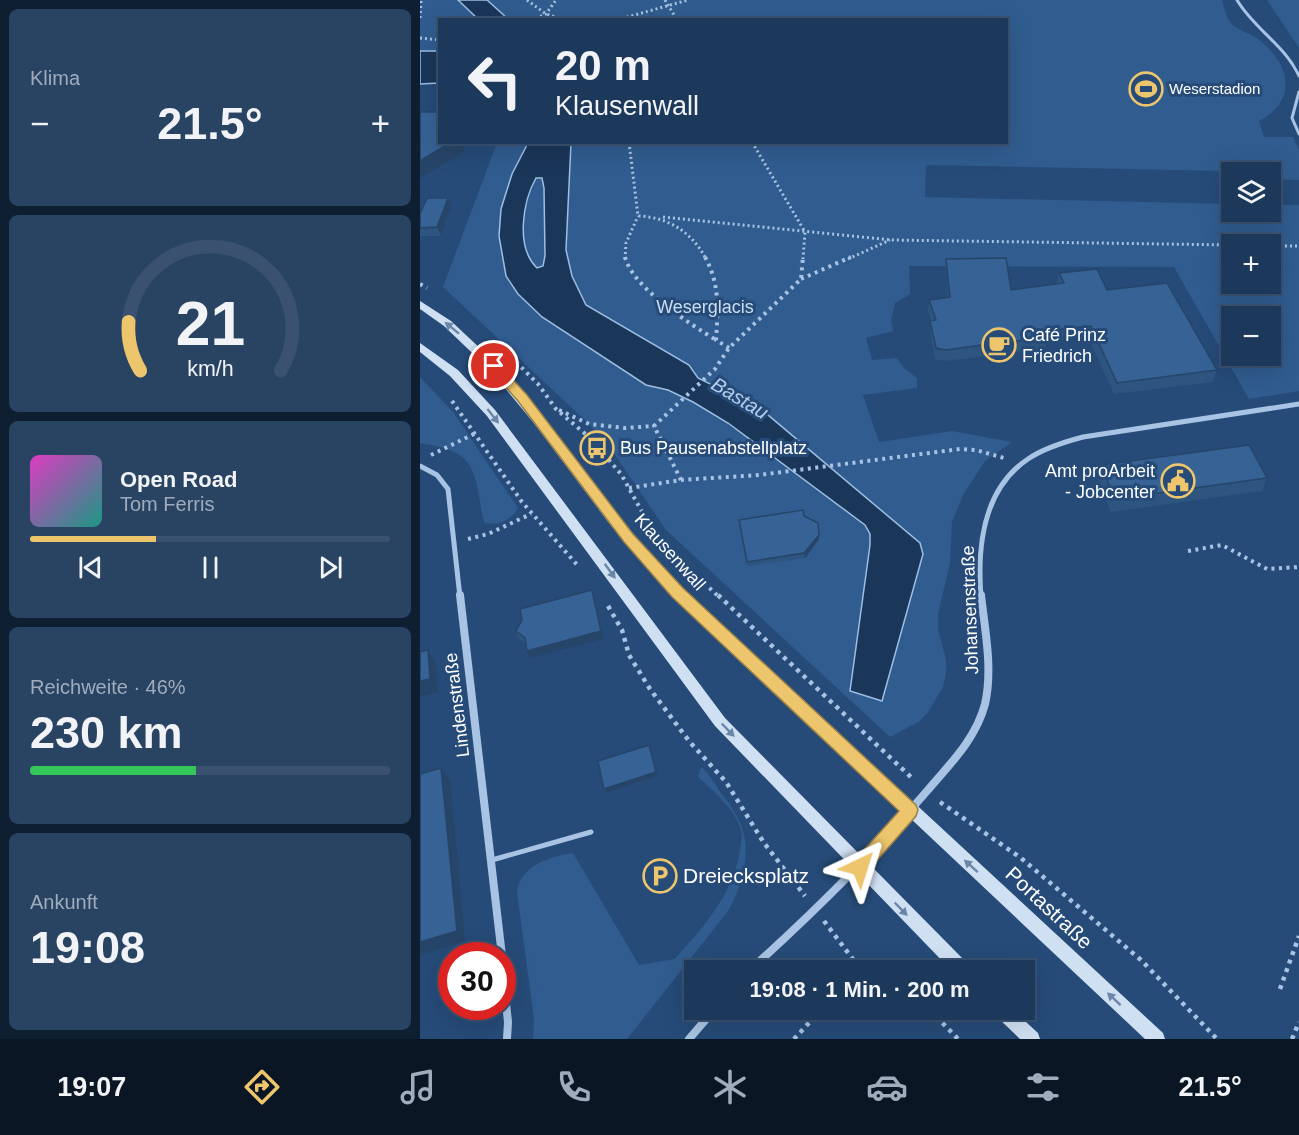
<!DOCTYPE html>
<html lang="de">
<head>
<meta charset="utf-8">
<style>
  :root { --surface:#1c385a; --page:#294363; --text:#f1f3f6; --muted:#a0acbb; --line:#3a5270; --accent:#ecc56d }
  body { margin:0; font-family:Helvetica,sans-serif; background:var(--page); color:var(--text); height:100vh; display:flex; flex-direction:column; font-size:22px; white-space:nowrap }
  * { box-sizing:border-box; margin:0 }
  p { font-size:20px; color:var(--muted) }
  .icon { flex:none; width:33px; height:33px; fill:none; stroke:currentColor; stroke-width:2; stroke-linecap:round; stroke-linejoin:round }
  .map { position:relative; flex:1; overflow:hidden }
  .drawer { display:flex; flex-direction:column; gap:9px; padding:9px; background:#0f1f32; width:420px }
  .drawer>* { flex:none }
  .hud { position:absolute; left:18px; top:18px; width:570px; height:126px; border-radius:0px; box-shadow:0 6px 24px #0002,0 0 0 2px var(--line); background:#1c385a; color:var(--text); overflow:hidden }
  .fabs { position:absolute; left:801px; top:162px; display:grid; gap:12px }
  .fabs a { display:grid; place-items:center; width:60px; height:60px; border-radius:0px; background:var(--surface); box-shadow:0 6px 24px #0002,0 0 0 2px var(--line); font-size:30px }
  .speed { position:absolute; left:18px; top:942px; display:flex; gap:12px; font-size:30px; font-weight:700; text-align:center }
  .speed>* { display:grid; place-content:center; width:78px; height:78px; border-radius:50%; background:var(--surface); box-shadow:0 6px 24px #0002,0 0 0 2px var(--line); line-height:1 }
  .speed .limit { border:9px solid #d22; background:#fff; color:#111 }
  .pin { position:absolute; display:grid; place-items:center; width:51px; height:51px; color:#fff; margin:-26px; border:3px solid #fff; border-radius:50%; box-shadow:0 2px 6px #0007 }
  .me { position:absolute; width:66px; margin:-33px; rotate:41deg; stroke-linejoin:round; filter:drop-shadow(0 0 4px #0008) }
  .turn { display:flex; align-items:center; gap:21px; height:126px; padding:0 18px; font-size:27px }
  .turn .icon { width:78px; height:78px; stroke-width:2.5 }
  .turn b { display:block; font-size:42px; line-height:51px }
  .big { font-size:45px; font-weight:700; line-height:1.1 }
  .drawer .card { flex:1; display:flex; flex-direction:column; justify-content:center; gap:9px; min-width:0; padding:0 21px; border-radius:9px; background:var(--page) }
  .drawer .dial { align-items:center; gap:0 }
  .dial svg { height:156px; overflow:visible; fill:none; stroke:var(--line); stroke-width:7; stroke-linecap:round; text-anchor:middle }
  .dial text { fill:var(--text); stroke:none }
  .song { display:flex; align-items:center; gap:18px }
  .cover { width:72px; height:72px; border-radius:9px; background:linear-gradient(135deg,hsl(310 70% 55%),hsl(170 70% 35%)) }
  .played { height:6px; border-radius:3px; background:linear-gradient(90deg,var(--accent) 35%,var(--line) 35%) }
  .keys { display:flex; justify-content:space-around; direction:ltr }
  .heat { display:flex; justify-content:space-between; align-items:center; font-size:33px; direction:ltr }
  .charge { height:9px; border-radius:4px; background:linear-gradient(90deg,#34c759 46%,var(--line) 0) }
  .trip { position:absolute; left:264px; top:960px; width:351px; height:60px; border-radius:0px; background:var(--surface); box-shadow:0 6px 24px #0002,0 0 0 2px var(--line); font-weight:700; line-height:60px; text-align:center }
  .tabs { display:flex; height:96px; justify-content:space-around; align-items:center; background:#0b1624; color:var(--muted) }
  .tabs .icon { width:42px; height:42px }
  .tabs .current { color:var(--accent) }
  .tabs b { font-size:27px; color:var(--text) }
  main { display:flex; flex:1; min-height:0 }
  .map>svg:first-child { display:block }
  .green { fill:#305c8f; fill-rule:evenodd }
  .water { fill:#1a3659; stroke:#9cbee3; stroke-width:1.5; fill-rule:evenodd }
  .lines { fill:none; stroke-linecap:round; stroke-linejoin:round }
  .path-far2 { stroke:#a8c3e3; stroke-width:3; stroke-dasharray:2 3; stroke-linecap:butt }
  .path-far1 { stroke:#a8c3e3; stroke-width:4; stroke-dasharray:3 4.5; stroke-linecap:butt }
  .path { stroke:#a8c3e3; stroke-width:4.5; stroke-dasharray:4 5; stroke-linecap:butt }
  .service-far1 { stroke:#a8c3e3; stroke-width:3 }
  .service { stroke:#a8c3e3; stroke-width:5 }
  .minor-far1 { stroke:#a8c3e3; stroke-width:5 }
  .minor { stroke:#a8c3e3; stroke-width:8 }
  .secondary { fill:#d0e0f3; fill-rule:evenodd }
  .wall { fill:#2e5480 }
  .shaded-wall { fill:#264568 }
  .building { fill:#366295; stroke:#264568; stroke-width:1.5 }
  .oneway { fill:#6a87a9 }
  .route { fill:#ecc56d; stroke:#998047; stroke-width:1.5 }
  .labels { text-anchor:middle; stroke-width:6; stroke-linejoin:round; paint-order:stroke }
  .far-poi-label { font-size:15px; fill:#fff; stroke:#264b78; text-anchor:start }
  .park-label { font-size:18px; fill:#caddf3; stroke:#264b78 }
  .poi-label { font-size:18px; fill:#fff; stroke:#264b78; text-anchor:start }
  .street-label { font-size:18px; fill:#fff; stroke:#264b78 }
  .water-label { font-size:20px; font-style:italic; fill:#b3cdeb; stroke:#264b78 }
  .near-poi-label { font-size:21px; fill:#fff; stroke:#264b78; text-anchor:start }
  .near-street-label { font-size:21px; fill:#fff; stroke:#264b78 }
</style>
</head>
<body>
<main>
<section class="drawer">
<div class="card"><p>Klima</p>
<div class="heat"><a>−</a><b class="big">21.5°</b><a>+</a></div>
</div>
<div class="card dial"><svg viewBox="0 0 100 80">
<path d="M14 69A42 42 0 1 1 86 69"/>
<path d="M14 69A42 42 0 0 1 8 44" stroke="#ecc56d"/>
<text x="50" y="56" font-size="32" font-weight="700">21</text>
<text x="50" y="72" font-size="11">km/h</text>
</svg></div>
<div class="card">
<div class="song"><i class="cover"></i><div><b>Open Road</b><p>Tom Ferris</p></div></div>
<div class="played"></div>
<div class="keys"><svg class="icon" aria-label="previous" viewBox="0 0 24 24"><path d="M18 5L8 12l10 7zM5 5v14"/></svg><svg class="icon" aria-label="pause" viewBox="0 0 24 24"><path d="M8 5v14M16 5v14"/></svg><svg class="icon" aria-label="next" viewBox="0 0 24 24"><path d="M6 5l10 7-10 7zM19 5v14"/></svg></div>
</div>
<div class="card"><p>Reichweite · 46%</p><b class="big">230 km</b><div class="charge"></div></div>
<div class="card"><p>Ankunft</p><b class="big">19:08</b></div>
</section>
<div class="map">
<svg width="879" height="1039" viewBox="0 0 879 1039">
  <rect width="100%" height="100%" fill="#264b78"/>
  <g class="green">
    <path d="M0 0H802C804 7 806 16 810 22 816 30 830 33 838 39 870 63 879 100 839 121L844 137H873L879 150V180L851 179 850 172 506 165 505 197 811 204 812 212H850L851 205H879V391L829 399 754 267 489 266 490 294 475 303 471 320 473 331 446 338 452 360 477 358 484 368 497 378V388L443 395 459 442 532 431 592 442 565 461 543 495 532 522 530 563 518 614V630L526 659V674L523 687 508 712 500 721 470 737 246 530 191 449 169 424 23 287 77 143 586 142V20H20L19 51H0ZM812 244H850V284H812ZM812 316H850V356H812Z"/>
    <path d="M847 0H879V48Z"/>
    <path d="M0 377 33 412 98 508C92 520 78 526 65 523 61 515 61 505 59 496 53 455 39 450 0 443Z"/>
    <path d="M281 767C289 773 295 784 301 793 309 803 316 813 321 825 332 852 322 887 308 911L207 1039H113L114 1019 97 892C101 865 129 857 153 853L219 965 255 959C284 926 313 895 320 850 321 843 323 833 320 827 313 807 293 791 278 777Z"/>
  </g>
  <g class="water">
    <path d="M38 0H67L88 19H58Z"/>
    <path d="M0 51H19V83L0 84Z"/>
    <path d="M108 143H151L146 250 152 276 166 305 269 365 278 378 342 410 500 543 503 554 462 701 430 691 450 545V534L445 525 308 423 273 402 248 390 226 385 122 317 98 294 86 276 79 236 81 209 92 174ZM116 178H122L124 188 125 256 123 266 117 268C95 247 103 201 116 178Z"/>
  </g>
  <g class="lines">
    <g class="path-far2">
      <path d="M107 0 126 14 145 20"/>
      <path d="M245 0 257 20"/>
      <path d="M0 18 1 0"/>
      <path d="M111 20 126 14 136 0"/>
      <path d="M197 20 268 0"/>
      <path d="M0 38 20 40"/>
      <path d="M209 142 218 216C248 217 272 232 286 259"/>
      <path d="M332 142 385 232 383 259"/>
      <path d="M243 217 471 240 812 245"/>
      <path d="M850 246H879"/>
      <path d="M205 259 206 243 218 216"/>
      <path d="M428 259 470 240"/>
    </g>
    <g class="path-far1">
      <path d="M205 257C213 288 269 323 296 340"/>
      <path d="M285 257C300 284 298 310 296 340L309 348"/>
      <path d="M381 279 431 257"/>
      <path d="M0 284 7 288"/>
      <path d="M96 362 118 384 136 409 170 438 201 474 236 537 299 597"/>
      <path d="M32 401 102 502 159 567"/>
      <path d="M139 410 169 424 205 428 234 426"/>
      <path d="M11 455 56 433"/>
      <path d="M261 480 234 426 295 369 309 348 381 279 383 257"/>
      <path d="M209 488 261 480 339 475 540 449 556 450 584 458"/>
      <path d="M48 539 68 534 111 514"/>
      <path d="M768 551 802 545 847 569 879 567"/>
    </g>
    <g class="path">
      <path d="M298 595 494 780"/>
      <path d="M188 606 202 630 209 655 230 689 269 741 306 782 344 843 385 896"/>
      <path d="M520 802 601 858 721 960 797 1039"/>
      <path d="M404 921 438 966 453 964 463 970"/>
      <path d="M434 970 438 966"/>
      <path d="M860 989 879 936"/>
      <path d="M510 1010 538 1039"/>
      <path d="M374 1039 401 1010"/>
      <path d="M872 1039 879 1022"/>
    </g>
    <g class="service-far1">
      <path d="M817 0C834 29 865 45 879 76"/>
      <path d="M879 92 872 118 879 134"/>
    </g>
    <path class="service" d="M72 860 171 832"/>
    <g class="minor-far1">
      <path d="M0 466 17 475 28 489 40 597"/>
      <path d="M561 597C557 547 563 489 608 459 624 448 644 442 663 437L879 404"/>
    </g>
    <g class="minor">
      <path d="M40 595 82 956"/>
      <path d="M82 964 88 1022 87 1039"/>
      <path d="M330 970C392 914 452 855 507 791 529 765 556 739 565 704 573 669 565 631 561 595"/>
      <path d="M269 1039 294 1010"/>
    </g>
    <g class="secondary">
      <path d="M0 301 31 321 79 366 121 417 201 520 262 588 743 1033 745 1039H725L254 596 192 527 113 422 71 371 24 326 0 309Z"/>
      <path d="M0 343 38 370 75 410 305 718 548 964 550 970H531L295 726 67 416 30 376 0 352Z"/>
      <path d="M574 1010H593L618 1033 620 1039H600L576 1016Z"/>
    </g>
  </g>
  <g class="wall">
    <path d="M28 198 31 206 21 236H0V214Z"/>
    <path d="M526 259 591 290 637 284 639 273 687 290 797 370 793 382 694 394 668 337 626 342 625 348 595 352 594 358 574 360 568 356 525 361 515 359 510 332 511 321 508 311 509 300 528 297 526 270Z"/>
    <path d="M681 465 847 478 842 491 691 512 677 477Z"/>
    <path d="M384 516 399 535V539L385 558 327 566 319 520Z"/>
    <path d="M174 598 184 639 110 658 106 644 99 639 96 631Z"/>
  </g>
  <g class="shaded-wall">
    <path d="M31 142H46L43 153 0 178V161Z"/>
    <path d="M28 198 31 206 21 236 17 227Z"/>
    <path d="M399 535V539L385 558 384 553Z"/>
    <path d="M172 590 184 639 110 658 107 651Z"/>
    <path d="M8 650 16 664 18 692 0 697V681Z"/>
    <path d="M229 745 237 776 186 793 184 789Z"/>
    <path d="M21 768 30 780 45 941 0 955V942Z"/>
  </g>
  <g class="building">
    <path d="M0 112H20V142H31L0 161Z"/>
    <path d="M7 198H28L17 227 0 228V214Z"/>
    <path d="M586 258 591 290 644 283 639 273 677 269 687 290 747 283 797 370 697 383 671 326 624 331 627 337 596 341 595 347 576 349 569 344 526 350 516 348 510 321 516 320 509 300 530 297 526 259Z"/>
    <path d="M829 445 847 478 695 499 681 465Z"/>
    <path d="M383 510 384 516 398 523 399 535 384 553 327 562 319 520Z"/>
    <path d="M172 590 181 631 107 651 105 638 96 631 102 620 100 609Z"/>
    <path d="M8 650 10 679 0 681V652Z"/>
    <path d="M229 745 236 772 184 789 178 761Z"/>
    <path d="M21 768 37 931 0 942V774Z"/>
  </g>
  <defs><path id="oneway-solid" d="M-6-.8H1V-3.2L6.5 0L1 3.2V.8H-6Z" transform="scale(1.5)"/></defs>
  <g class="oneway">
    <use href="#oneway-solid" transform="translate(32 328) rotate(-141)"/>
    <use href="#oneway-solid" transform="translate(73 416) rotate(52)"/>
    <use href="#oneway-solid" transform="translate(190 571) rotate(54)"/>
    <use href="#oneway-solid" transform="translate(308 730) rotate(46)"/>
    <use href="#oneway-solid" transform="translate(551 866) rotate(-138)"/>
    <use href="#oneway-solid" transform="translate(481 909) rotate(46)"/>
    <use href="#oneway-solid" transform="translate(694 999) rotate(-137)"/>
  </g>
  <path class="route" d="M74 362 78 363 107 395 213 534 263 588 496 805 498 810 496 816 446 873 440 875 434 873 432 867 434 861 479 811 252 597 204 542 98 401 70 369V363Z"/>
  <defs>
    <symbol id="stadium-ring" viewBox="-11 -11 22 22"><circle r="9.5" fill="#264b78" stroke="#ecc56d" stroke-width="1.5"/><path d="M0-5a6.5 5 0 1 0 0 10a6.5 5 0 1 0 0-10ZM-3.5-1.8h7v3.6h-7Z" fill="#ecc56d"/></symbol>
    <symbol id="cafe-ring" viewBox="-11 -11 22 22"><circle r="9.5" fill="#264b78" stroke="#ecc56d" stroke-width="1.5"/><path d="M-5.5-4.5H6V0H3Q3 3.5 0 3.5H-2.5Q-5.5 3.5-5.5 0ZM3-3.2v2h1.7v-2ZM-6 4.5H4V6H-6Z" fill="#ecc56d"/></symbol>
    <symbol id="bus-ring" viewBox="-11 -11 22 22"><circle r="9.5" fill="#264b78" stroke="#ecc56d" stroke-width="1.5"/><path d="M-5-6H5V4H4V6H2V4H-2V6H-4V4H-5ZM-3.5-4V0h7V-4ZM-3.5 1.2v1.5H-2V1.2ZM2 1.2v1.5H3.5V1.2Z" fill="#ecc56d"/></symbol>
    <symbol id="civic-ring" viewBox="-11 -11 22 22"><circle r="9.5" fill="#264b78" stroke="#ecc56d" stroke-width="1.5"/><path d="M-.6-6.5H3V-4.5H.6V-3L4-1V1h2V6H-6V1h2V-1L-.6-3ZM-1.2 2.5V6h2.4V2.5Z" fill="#ecc56d"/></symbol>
    <symbol id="parking-ring" viewBox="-11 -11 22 22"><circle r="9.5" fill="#264b78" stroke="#ecc56d" stroke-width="1.5"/><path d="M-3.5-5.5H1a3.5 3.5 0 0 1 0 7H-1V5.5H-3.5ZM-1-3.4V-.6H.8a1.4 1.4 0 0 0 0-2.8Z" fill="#ecc56d"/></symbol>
  </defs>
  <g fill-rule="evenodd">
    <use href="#stadium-ring" x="707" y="70" width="38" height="38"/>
    <use href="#cafe-ring" x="560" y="326" width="38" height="38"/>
    <use href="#bus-ring" x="158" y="429" width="38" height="38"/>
    <use href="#civic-ring" x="739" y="462" width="38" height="38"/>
    <use href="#parking-ring" x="221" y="857" width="38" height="38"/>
  </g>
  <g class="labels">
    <g class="far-poi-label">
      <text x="749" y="94">Weserstadion</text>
    </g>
    <g class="park-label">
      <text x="285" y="313">Weserglacis</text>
    </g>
    <g class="poi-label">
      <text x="602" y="341">Café Prinz<tspan x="602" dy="21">Friedrich</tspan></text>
      <text x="200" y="454">Bus Pausenabstellplatz</text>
      <text x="735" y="477" text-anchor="end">Amt proArbeit<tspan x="735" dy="21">- Jobcenter</tspan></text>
    </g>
    <g class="street-label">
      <text transform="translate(250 552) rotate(48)" y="6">Klausenwall</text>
      <text transform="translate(550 610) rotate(-92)" y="6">Johansenstraße</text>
      <text transform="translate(37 705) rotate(-97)" y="6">Lindenstraße</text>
    </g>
    <g class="water-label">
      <text transform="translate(320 398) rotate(31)" y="7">Bastau</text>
    </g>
    <g class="near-poi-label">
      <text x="263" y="883">Dreiecksplatz</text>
    </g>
    <g class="near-street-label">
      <text transform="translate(629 908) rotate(43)" y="7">Portastraße</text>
    </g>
  </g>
</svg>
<div class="fabs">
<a><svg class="icon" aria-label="layers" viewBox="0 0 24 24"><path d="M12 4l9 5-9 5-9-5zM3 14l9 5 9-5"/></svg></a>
<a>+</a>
<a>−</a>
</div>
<div class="speed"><div class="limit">30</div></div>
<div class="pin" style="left:74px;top:366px;background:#d93025"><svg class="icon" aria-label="arrive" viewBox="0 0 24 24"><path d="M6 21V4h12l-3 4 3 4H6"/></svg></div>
<svg class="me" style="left:440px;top:867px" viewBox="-20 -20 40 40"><path d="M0-17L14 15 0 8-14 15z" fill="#ecc56d" stroke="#fff" stroke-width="4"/></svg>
<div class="trip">19:08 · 1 Min. · 200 m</div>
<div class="hud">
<div class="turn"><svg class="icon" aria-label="left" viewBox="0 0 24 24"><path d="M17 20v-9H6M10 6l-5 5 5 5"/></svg><div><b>20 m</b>Klausenwall</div></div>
</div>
</div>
</main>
<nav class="tabs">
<b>19:07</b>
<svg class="icon current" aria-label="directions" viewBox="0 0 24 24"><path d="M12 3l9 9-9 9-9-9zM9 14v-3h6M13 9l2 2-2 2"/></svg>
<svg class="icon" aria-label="music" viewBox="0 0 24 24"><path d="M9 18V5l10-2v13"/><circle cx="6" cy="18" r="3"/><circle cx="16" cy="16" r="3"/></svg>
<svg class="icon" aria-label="phone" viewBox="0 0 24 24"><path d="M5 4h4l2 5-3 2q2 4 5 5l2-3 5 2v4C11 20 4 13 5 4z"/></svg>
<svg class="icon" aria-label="climate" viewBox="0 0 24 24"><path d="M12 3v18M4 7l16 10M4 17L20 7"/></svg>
<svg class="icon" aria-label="car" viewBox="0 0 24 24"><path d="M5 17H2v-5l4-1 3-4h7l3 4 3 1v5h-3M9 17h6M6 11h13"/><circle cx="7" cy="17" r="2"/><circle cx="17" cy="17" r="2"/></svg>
<svg class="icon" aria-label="filters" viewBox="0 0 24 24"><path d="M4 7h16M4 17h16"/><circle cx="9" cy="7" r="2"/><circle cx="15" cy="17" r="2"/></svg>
<b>21.5°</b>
</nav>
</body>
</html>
